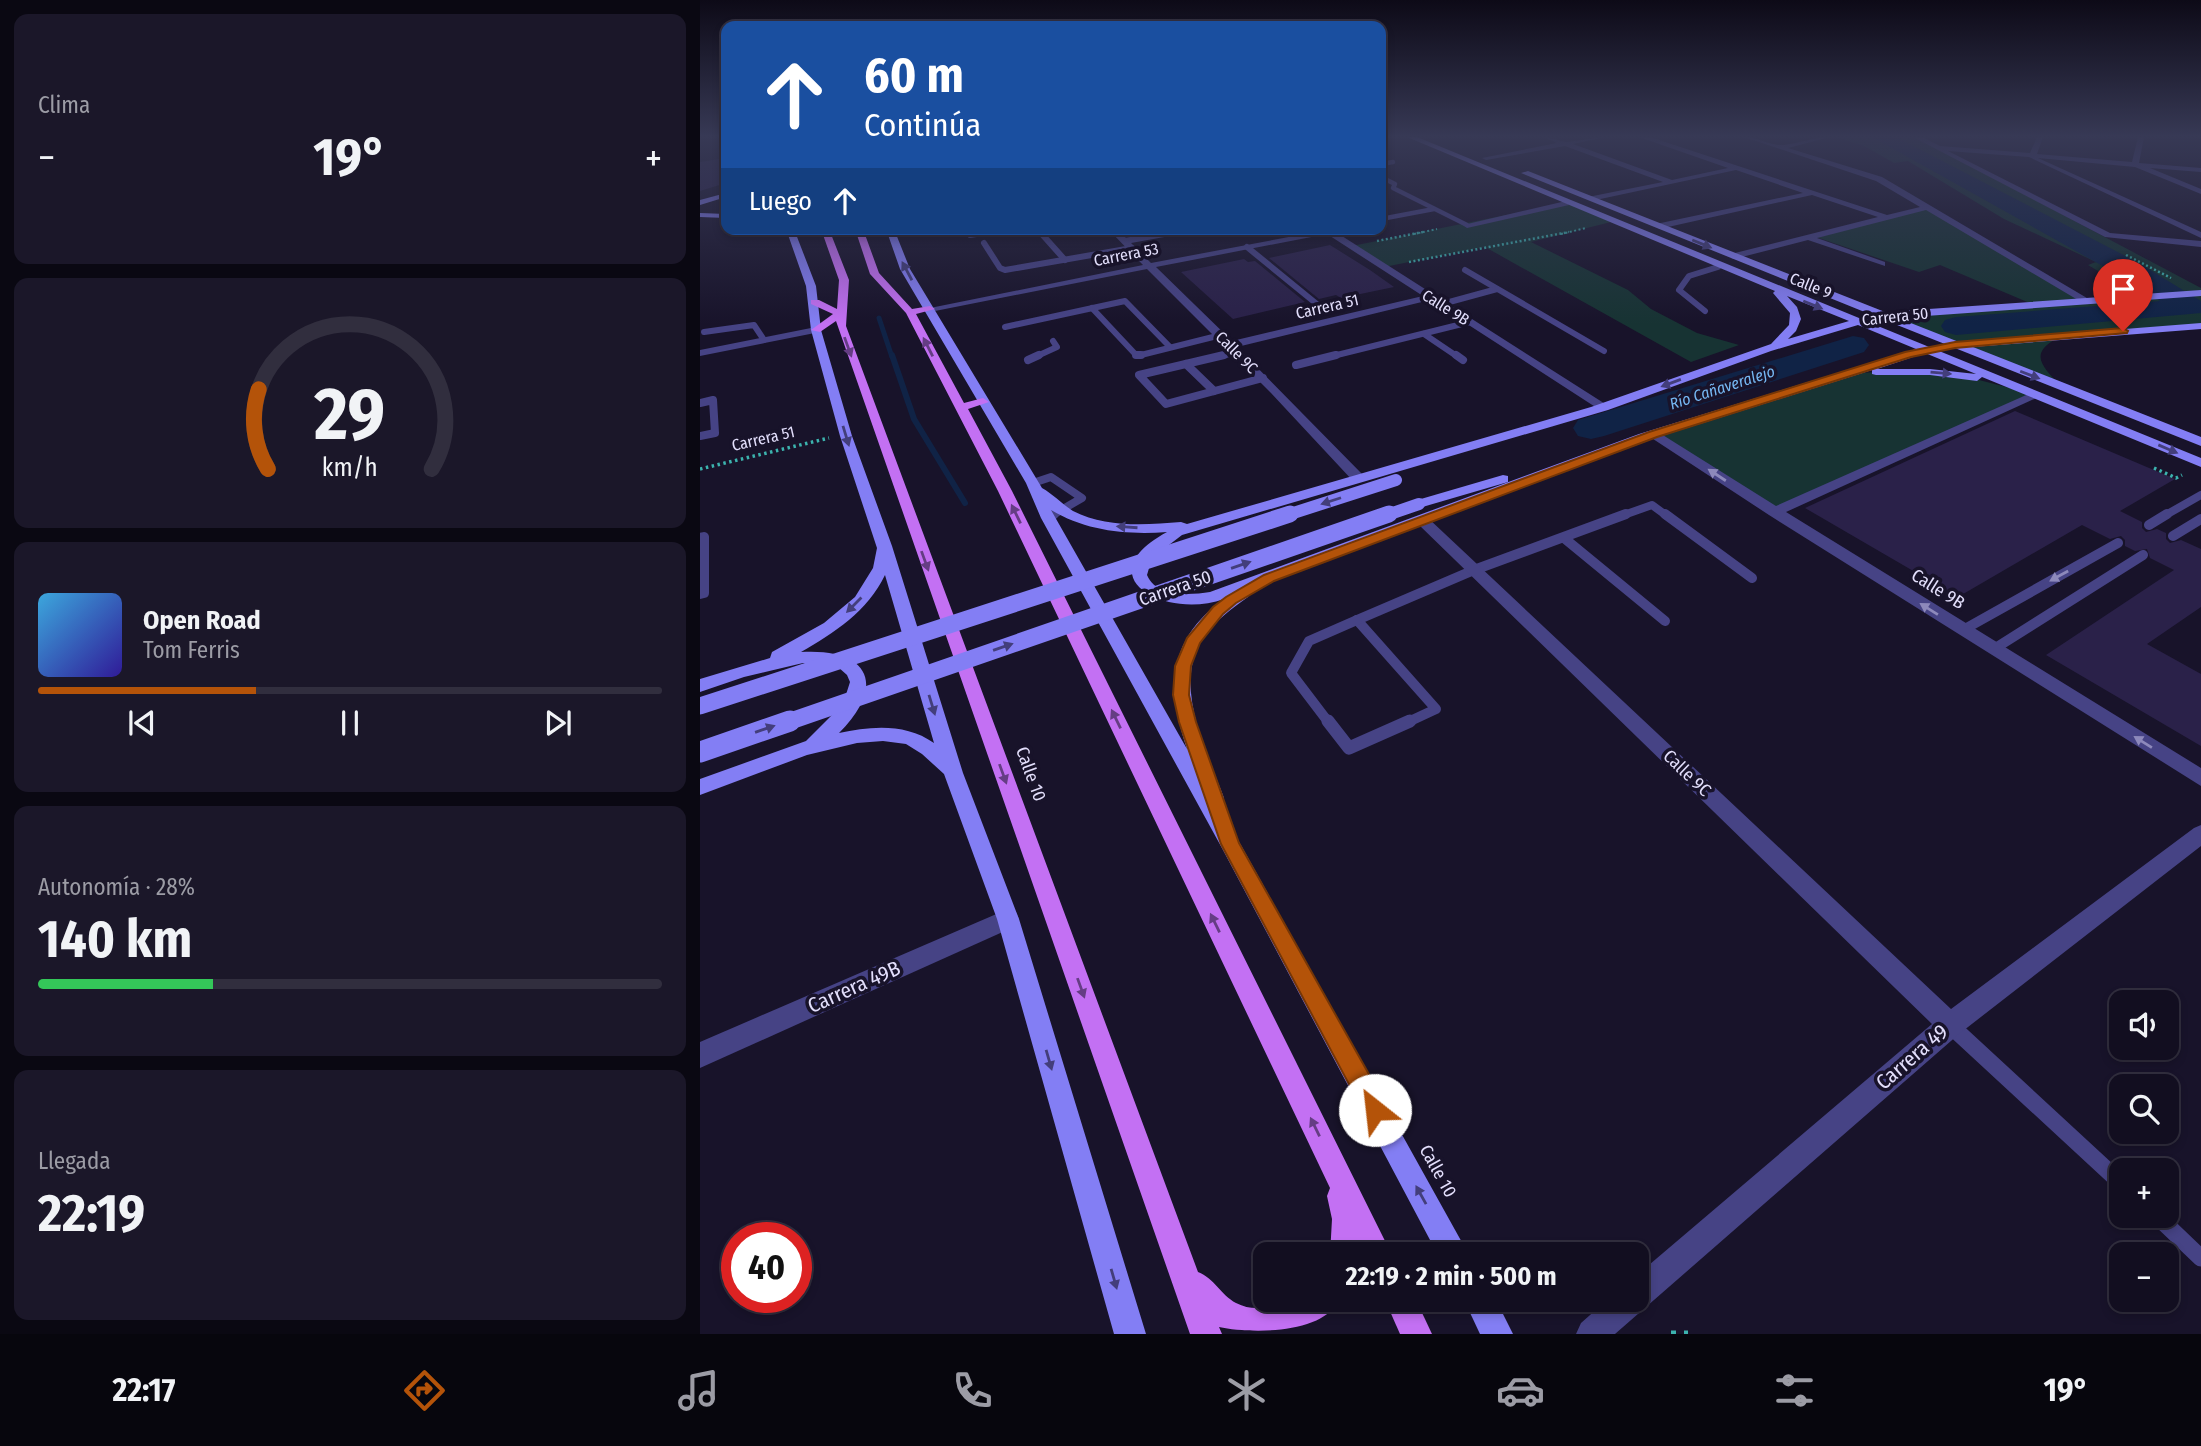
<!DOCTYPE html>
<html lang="es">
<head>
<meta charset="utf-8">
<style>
  :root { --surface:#120e20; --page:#1b1729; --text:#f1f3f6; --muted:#9c9ca5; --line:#312e3e; --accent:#b45309 }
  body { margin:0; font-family:"Fira Sans Condensed",sans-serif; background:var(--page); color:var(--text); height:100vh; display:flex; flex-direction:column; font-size:26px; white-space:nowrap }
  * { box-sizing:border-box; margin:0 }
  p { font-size:23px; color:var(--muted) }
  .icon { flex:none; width:38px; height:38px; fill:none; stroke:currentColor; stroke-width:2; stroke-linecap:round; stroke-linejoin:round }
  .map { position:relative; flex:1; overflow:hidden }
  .drawer { display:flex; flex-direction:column; gap:14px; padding:14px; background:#0a0812; width:700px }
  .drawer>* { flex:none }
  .top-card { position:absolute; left:21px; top:21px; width:665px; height:214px; border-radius:14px; box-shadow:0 4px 10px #0003,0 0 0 2px var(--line); background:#1a4fa0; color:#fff; overflow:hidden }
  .tools { position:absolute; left:1409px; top:990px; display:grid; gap:14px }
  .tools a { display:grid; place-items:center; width:70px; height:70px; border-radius:14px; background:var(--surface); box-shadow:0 4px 10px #0003,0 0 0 2px var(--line); font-size:35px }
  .speed { position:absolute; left:21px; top:1222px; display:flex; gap:14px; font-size:35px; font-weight:700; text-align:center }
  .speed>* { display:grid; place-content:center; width:91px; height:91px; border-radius:50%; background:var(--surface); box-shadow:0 4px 10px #0003,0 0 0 2px var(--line); line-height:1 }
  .speed .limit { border:10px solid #d22; background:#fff; color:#111 }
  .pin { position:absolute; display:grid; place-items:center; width:60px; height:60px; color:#fff; margin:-72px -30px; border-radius:50% 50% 50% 0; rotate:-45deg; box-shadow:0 0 7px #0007 }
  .pin .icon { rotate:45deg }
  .me { position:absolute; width:77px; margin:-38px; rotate:331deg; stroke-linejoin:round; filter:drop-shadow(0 0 5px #0008) }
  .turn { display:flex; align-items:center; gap:24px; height:147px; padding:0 28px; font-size:32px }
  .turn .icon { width:91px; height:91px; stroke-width:2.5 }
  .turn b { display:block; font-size:49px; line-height:60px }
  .then { display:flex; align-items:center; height:66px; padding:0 28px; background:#0003; gap:14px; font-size:26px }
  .big { font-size:52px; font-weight:700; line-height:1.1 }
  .drawer .tile { flex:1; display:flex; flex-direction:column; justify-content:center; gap:10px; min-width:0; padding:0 24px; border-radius:14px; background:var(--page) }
  .drawer .dial { align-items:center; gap:0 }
  .dial svg { height:182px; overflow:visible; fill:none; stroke:var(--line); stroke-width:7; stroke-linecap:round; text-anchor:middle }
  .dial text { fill:var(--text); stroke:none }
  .song { display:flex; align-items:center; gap:21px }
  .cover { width:84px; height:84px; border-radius:10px; background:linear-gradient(135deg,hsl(200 70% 55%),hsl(250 70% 35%)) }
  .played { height:7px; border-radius:4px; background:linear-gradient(90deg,var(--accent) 35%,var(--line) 35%) }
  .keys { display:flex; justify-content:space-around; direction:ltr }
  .heat { display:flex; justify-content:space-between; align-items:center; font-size:38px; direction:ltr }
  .charge { height:10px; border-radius:5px; background:linear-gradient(90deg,#34c759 28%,var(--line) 0) }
  .trip { position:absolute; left:553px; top:1242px; width:396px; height:70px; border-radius:14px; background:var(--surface); box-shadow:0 4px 10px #0003,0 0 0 2px var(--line); font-weight:700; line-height:70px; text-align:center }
  .menu { display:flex; height:112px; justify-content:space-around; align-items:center; background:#07060d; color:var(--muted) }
  .menu .icon { width:49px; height:49px }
  .menu .active { color:var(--accent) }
  .menu b { font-size:32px; color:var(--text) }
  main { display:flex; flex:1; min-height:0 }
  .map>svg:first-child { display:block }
  .green { fill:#173333 }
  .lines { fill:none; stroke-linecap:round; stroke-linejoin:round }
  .stream-far1 { stroke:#102346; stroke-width:5 }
  .stream { stroke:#102346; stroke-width:6 }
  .river { fill:#102346; fill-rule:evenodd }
  .building { fill:#2a2149 }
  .path-far3 { stroke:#3cb3ae; stroke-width:2; stroke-dasharray:2 2.5; stroke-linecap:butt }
  .path-far2 { stroke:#3cb3ae; stroke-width:2.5; stroke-dasharray:2 2.5; stroke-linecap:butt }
  .path-far1 { stroke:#3cb3ae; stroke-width:3.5; stroke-dasharray:2.5 3.5; stroke-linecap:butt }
  .path { stroke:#3cb3ae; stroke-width:7; stroke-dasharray:5 8; stroke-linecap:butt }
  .lane-far5 { stroke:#464385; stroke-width:4.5 }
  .lane-far4 { stroke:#464385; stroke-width:6 }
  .lane-far3 { stroke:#464385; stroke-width:8 }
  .lane-far2 { stroke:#464385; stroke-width:10 }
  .lane-far1 { stroke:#464385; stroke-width:13 }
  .lane { stroke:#464385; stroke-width:17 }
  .street { fill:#464385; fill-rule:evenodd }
  .secondary { fill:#837ef4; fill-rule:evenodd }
  .primary { fill:#c370f3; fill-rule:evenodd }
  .secondary-bridge-far2 { stroke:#837ef4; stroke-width:12 }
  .secondary-bridge-far1 { stroke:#837ef4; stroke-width:17 }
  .secondary-bridge { stroke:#837ef4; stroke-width:21 }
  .oneway { fill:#433e7b }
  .oneway2 { fill:#653d84 }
  .oneway3 { fill:#8d89bb }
  .route { fill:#b45309; stroke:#753606; stroke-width:2 }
  .labels { text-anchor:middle; stroke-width:7; stroke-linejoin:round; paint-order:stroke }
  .far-street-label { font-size:16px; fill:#e3dffc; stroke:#18132a }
  .far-water-label { font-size:16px; font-style:italic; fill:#76b8f3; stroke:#18132a }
  .street-label { font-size:18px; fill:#e3dffc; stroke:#18132a }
  .near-street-label { font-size:21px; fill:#e3dffc; stroke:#18132a }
</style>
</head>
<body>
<main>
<section class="drawer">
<div class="tile"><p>Clima</p>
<div class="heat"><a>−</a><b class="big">19°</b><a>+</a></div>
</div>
<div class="tile dial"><svg viewBox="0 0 100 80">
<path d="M14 69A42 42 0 1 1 86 69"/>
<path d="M14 69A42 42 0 0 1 10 34" stroke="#b45309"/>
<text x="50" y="56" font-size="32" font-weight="700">29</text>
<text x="50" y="72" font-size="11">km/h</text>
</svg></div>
<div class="tile">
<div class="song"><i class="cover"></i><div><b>Open Road</b><p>Tom Ferris</p></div></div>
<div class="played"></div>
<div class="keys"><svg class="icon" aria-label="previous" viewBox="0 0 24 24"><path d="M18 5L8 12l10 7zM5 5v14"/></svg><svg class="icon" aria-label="pause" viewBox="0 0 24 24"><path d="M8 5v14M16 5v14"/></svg><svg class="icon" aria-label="next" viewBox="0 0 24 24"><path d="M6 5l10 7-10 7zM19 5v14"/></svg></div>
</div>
<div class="tile"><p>Autonomía · 28%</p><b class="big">140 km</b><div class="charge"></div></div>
<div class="tile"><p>Llegada</p><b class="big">22:19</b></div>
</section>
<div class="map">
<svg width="1501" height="1334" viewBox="0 0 1501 1334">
  <rect width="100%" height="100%" fill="#18132a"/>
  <g class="green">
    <path d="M1136 137H1216L1501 288V326L1356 339C1327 355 1345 368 1360 386L1178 316 1332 304 1240 265 1219 272 1116 237 1229 207 1387 301 1440 296 1388 265 1396 262 1304 219 1208 161 1194 163 1164 146Z"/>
    <path d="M866 203 911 222 831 242 928 290 951 309 997 333 1039 345 991 362 785 247 684 267 652 246Z"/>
    <path d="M1189 371 1256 374 1337 395 1074 512 953 435 1148 374Z"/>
  </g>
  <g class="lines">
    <g class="stream-far1">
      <path d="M1491 307H1501"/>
      <path d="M179 318 192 357"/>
    </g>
    <path class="stream" d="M192 355 214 419 265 503"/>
    <g class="river">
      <path d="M1172 137H1196L1437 262 1501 301V313L1256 335 1245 332 1241 326 1245 320 1256 317 1460 301 1417 274Z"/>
      <path d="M1153 336 1164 338 1169 345 1164 352 904 436 891 439 878 436 873 428 878 420Z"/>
    </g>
  </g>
  <g class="building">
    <path d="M26 158V183L0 191V162Z"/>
    <path d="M630 245 670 270 694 287 641 298 636 295 619 299 569 258Z"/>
    <path d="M544 259 548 262 555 261 605 302 533 319 481 272Z"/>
    <path d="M1315 411 1475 479 1420 511 1442 522V528L1446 532 1457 529 1466 533V539L1470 543 1481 540 1501 549V607L1447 644 1501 674V746L1346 655 1474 570 1450 558 1447 549 1435 551 1425 546V540L1421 536 1410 539 1382 525 1258 597 1105 508Z"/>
  </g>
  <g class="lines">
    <g class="path-far3">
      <path d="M714 234 737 229"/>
      <path d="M861 234 886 228"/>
    </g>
    <g class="path-far2">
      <path d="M677 241 723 232"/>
      <path d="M1426 255 1471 278"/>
      <path d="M709 262 869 232"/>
    </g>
    <g class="path-far1">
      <path d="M1454 468 1476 478 1482 475"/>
      <path d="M0 469 129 438"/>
    </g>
    <path class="path" d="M971 1334H988"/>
    <g class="lane-far5">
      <path d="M681 164 693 162"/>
      <path d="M681 177 695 184 693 188 767 225"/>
      <path d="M681 219 734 209"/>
      <path d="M266 229 269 234"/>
      <path d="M279 234 305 229"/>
      <path d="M465 234 490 229"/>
    </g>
    <g class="lane-far4">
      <path d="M268 232 270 235 289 232"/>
      <path d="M340 232 365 260"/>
      <path d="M425 241 475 232"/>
      <path d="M284 243 300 268 305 270 432 248"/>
      <path d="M547 247 618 305"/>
      <path d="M765 270 904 351"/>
      <path d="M742 304 797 289"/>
      <path d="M392 308 437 356 521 335"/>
      <path d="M1005 311 979 290 989 276 1018 267"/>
      <path d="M305 327 425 301 470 347"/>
      <path d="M4 332 54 325 64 340"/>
      <path d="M724 334 758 357"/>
      <path d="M335 357 357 347 353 341"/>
      <path d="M517 357 537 352"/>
      <path d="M629 357 770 322"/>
    </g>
    <g class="lane-far3">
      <path d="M436 355H441"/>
      <path d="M524 355 439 375 466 404 563 378"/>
      <path d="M756 355 763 360"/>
      <path d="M328 360 339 355"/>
      <path d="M486 364 514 391"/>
      <path d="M596 365 636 355"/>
      <path d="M0 403 13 400 15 433 0 436"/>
      <path d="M333 483 351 477 382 498 351 516"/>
      <path d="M921 516 952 505 967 516"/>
      <path d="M1464 516 1501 495"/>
    </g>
    <g class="lane-far2">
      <path d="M965 514 1052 578"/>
      <path d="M348 518 354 514"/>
      <path d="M1449 525 1467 514"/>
      <path d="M1473 536 1501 519"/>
      <path d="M0 538 4 537V593L0 594"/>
      <path d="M864 538 965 621"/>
      <path d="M657 620 736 709 706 723"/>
      <path d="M657 620 774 570 926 514"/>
      <path d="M1263 630 1418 543"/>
      <path d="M1294 649 1443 555"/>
      <path d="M629 723 591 673 609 641 657 620"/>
    </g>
    <path class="lane-far1" d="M628 721 649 748 710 721"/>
    <g class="lane">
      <path d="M1250 1025 1421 1183"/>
      <path d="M1457 1216 1501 1258"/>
    </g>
    <g class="street">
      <path d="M681 137H692L681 141Z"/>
      <path d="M844 137 866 142 905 137 873 144 972 180 1028 168 939 137H950L1187 215 1220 207 1176 181 1044 137C1057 137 1071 146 1084 145 1100 143 1114 137 1130 137L1088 148 1182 177 1392 301 1383 303 1226 210 1117 238 1185 262V266L1108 240 1034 259 1031 258V254L1178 217 1112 195 959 229 956 224 1103 193 1036 170 891 201 888 197 963 182 865 146 786 160 782 158 857 143Z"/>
      <path d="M1213 137H1222L1240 146 1330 153 1337 137H1343L1337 154 1432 162 1438 137H1444L1439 163 1501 168V172L1450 168 1501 189V194L1435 167 1338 158 1501 232V238L1329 157 1248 151 1410 233 1501 241V247L1405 237Z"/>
      <path d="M866 201 869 205 767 228 763 225Z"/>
      <path d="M408 229H417L451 263 631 229 910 407 900 410 730 300 537 347 663 475V481H653L571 393 447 269 230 312 225 309 443 265ZM627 234 723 296 532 341 456 267Z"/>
      <path d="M116 327 121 330 120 332 0 356V350Z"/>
      <path d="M1333 392 1343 395 1086 512 1501 768V786L1069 515 947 435 953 431 958 432 1076 506Z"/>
      <path d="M723 517 728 518 1251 1009 1494 828 1501 825V846L1259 1034 915 1334H876L881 1323 907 1300H936V1276L1232 1024 718 524 716 521 718 518Z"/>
      <path d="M308 909 316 912 319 919 316 926 0 1068V1042Z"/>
    </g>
    <g class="secondary">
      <path d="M707 137H717L1159 318 1172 315 821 173 828 171 1185 312 1501 290V296L1198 318 1259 342 1501 323V329L1273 347 1501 437V446L1182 319 1168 322 1501 458V467L1282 377 1277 381 1230 375H1176L1172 374V370L958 437 548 590 550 593 548 597C531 609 516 620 504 637 471 684 507 752 524 798L518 804 769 1255H738L523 850 341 518 326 483 200 269 186 229H194L210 269 342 488C353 494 362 504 373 511 406 528 446 525 481 522L487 524 891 407 1071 344 1089 325 1090 313 1073 293 1075 291ZM1087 296 1149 321 1088 339 1096 331 1101 319 1097 307ZM1158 325 1216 349 939 434 510 592C490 595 457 598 447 575L452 558 482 535 908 410 1071 351ZM1225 353 1276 374 1230 369H1177ZM351 510C386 531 427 535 467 532 384 577 466 620 524 599 468 639 466 687 487 749Z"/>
      <path d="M26 193V197L0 205V200Z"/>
      <path d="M0 213 26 214V218L0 217Z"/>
      <path d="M86 229H94L116 286 121 330 152 436 192 546 263 773 319 919 446 1334H414L297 919 244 774 222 754 206 744 183 741 157 743 107 755 0 795V779L106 741 143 704 150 682 147 675 138 667 103 663 44 677 0 692V679L70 658 72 652 124 623 155 597 173 568 177 548 140 436 111 330 106 286ZM185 575 234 743C206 723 171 726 139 733 188 684 168 648 101 652 134 633 168 611 185 575Z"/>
      <path d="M803 475 808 476V482L719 508 712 504 714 501Z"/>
      <path d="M764 1300H796L813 1334H780Z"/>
    </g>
    <g class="primary">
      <path d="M121 229H129L149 280 146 326 498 1272C514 1278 521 1295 536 1303 559 1315 579 1302 600 1300 613 1299 626 1300 639 1300 623 1334 552 1334 519 1327L522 1334H490L136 321 120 332 111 330 133 314 111 304V300H119L137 309 139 280Z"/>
      <path d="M155 229H163L179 273 212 309 230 306 235 309 216 314 264 403 283 398 289 402 268 409 312 491 692 1255H661L660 1251V1255H630L632 1219 627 1196 630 1188 298 491 206 313 170 274Z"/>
      <path d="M685 1300H716L732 1334H700Z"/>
    </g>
    <g class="secondary-bridge-far2">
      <path d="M584 516 696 480"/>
      <path d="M684 516 719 504"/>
    </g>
    <g class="secondary-bridge-far1">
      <path d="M0 706 590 514"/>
      <path d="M85 723 689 514"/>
    </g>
    <path class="secondary-bridge" d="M0 752 90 721"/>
  </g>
  <defs><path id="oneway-solid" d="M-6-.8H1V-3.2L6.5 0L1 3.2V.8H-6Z" transform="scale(1.75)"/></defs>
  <g class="oneway">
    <use href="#oneway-solid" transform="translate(1002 244) rotate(22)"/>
    <use href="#oneway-solid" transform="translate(207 271) rotate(-118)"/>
    <use href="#oneway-solid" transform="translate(1113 305) rotate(22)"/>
    <use href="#oneway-solid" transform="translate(1241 373) rotate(5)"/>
    <use href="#oneway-solid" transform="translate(1330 375) rotate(21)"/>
    <use href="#oneway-solid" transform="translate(971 383) rotate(160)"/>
    <use href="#oneway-solid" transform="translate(146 436) rotate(73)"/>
    <use href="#oneway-solid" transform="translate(1468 449) rotate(23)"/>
    <use href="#oneway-solid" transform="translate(631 501) rotate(162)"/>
    <use href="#oneway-solid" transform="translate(427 527) rotate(-176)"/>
    <use href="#oneway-solid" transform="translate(541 565) rotate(-19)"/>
    <use href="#oneway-solid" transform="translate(154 605) rotate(135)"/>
    <use href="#oneway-solid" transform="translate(303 647) rotate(-19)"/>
    <use href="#oneway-solid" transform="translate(232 705) rotate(73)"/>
    <use href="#oneway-solid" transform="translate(65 729) rotate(-19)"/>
    <use href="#oneway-solid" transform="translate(349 1060) rotate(74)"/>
    <use href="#oneway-solid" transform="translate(721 1195) rotate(-119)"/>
    <use href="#oneway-solid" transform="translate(414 1279) rotate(74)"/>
  </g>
  <g class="oneway2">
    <use href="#oneway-solid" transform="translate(148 347) rotate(70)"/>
    <use href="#oneway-solid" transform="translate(228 347) rotate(-117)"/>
    <use href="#oneway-solid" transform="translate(316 514) rotate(-116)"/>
    <use href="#oneway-solid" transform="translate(225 561) rotate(70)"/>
    <use href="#oneway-solid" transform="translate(416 719) rotate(-116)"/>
    <use href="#oneway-solid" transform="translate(303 774) rotate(70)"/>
    <use href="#oneway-solid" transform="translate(515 923) rotate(-116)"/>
    <use href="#oneway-solid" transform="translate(381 988) rotate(70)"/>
    <use href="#oneway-solid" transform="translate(615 1127) rotate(-116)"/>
  </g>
  <g class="oneway3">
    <use href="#oneway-solid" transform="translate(1017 475) rotate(-147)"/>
    <use href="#oneway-solid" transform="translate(1359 576) rotate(151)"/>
    <use href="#oneway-solid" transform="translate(1229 609) rotate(-148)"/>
    <use href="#oneway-solid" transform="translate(1443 742) rotate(-148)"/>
  </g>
  <linearGradient id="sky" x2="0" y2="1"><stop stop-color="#0d0a17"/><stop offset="0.42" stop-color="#373955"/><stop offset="1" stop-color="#373955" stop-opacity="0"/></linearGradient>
  <rect width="1501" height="324" fill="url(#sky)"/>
  <path class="route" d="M1423 328 1428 331 1427 333 1255 348 1211 357 957 437 574 581 536 603 523 614 500 643 491 666 489 695 496 722 539 843 684 1101 687 1110 684 1118 675 1122 667 1118 521 844 479 722 473 695 475 666 487 638 513 607 526 597 564 575 949 432 1205 352 1255 342Z"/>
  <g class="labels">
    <g class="far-street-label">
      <text transform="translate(426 254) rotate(-11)" y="6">Carrera 53</text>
      <text transform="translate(1111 285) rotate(22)" y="6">Calle 9</text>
      <text transform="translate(627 306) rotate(-13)" y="6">Carrera 51</text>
      <text transform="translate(746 307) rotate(32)" y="6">Calle 9B</text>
      <text transform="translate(1195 316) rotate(-6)" y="6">Carrera 50</text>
      <text transform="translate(537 352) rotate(45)" y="6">Calle 9C</text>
      <text transform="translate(63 438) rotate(-13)" y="6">Carrera 51</text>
    </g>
    <g class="far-water-label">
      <text transform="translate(1022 387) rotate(-18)" y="6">Río Cañaveralejo</text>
    </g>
    <g class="street-label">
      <text transform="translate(475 588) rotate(-19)" y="6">Carrera 50</text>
      <text transform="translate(1238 589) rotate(32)" y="6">Calle 9B</text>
      <text transform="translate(987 773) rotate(44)" y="6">Calle 9C</text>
      <text transform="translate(331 774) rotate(70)" y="6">Calle 10</text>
      <text transform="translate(738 1171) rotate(61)" y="6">Calle 10</text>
    </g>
    <g class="near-street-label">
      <text transform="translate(154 987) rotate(-24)" y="7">Carrera 49B</text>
      <text transform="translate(1212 1057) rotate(-41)" y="7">Carrera 49</text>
    </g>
  </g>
</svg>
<div class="tools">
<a><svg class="icon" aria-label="sound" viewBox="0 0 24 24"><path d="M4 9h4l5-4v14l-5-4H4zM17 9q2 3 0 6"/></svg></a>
<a><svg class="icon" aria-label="search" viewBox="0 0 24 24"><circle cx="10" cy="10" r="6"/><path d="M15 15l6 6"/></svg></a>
<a>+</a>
<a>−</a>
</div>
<div class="speed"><div class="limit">40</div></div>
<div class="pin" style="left:1423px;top:331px;background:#d93025"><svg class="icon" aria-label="arrive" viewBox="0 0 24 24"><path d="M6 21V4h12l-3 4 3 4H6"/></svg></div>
<svg class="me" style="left:675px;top:1110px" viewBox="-20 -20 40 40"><circle r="19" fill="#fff"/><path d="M0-13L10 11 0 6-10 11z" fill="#b45309"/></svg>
<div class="trip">22:19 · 2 min · 500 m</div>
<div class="top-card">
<div class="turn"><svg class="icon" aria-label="ahead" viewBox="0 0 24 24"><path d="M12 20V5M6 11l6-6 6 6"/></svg><div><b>60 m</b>Continúa</div></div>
<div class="then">Luego<svg class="icon" aria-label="ahead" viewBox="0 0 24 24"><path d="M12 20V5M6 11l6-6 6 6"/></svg></div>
</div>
</div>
</main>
<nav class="menu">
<b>22:17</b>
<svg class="icon active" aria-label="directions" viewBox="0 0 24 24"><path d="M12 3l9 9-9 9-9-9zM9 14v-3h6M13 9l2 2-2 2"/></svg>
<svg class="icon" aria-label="music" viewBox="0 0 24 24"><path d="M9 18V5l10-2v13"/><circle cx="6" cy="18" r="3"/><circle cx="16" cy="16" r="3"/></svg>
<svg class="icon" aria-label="phone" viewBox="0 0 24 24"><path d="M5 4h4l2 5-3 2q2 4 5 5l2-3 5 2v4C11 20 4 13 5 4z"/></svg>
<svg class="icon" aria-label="climate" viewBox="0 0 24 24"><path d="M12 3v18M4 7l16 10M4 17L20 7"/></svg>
<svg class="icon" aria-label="car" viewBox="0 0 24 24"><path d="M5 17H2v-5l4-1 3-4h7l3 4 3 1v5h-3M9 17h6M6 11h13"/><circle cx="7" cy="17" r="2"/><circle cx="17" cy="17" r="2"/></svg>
<svg class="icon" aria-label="filters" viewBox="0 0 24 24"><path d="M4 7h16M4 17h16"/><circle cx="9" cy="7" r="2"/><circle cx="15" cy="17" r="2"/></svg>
<b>19°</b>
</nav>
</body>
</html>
